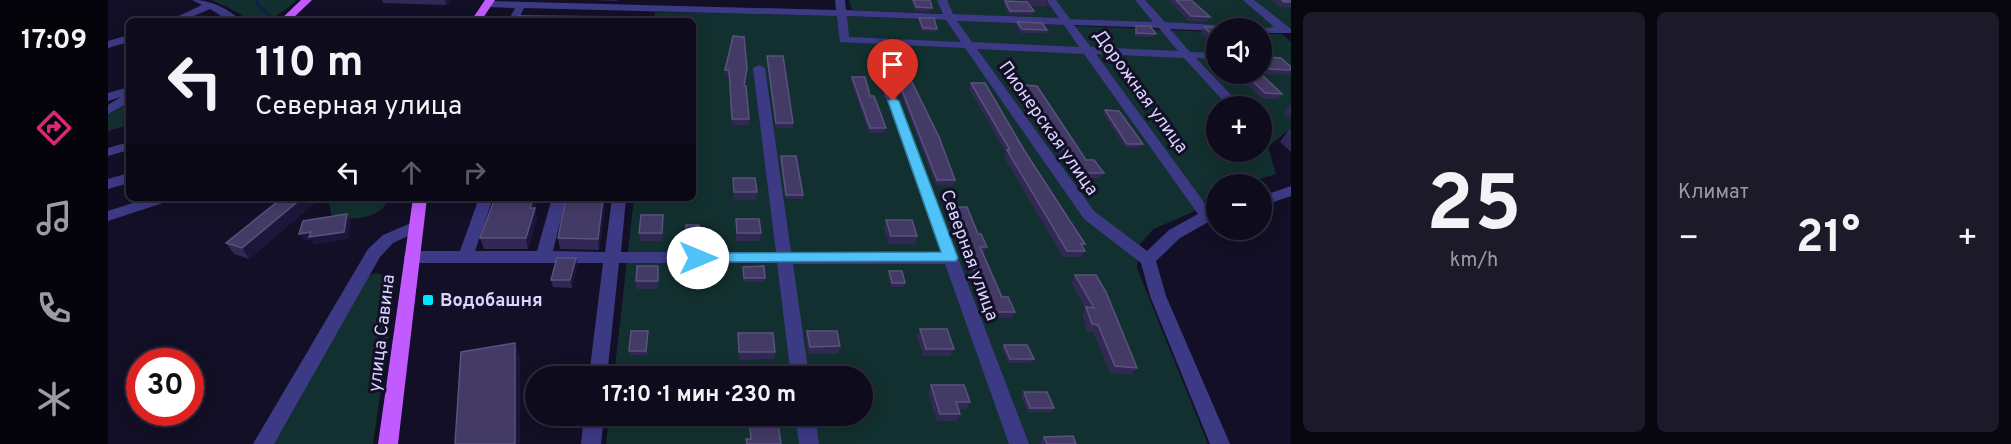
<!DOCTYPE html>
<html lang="ru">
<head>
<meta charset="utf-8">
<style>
  :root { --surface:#0e0b1c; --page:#1c1929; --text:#f1f3f6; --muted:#9b9ba3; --line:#2e2b3b; --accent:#db2777 }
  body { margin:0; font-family:Overpass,sans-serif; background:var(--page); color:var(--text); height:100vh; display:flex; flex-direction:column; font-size:22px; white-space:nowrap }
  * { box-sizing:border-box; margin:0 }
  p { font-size:20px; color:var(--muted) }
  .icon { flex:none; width:33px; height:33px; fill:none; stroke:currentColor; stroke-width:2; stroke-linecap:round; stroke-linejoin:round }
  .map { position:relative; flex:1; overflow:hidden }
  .drawer { display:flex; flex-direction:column; gap:12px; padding:12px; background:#08060f; width:720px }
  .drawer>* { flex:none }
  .top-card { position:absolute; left:18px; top:18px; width:570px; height:183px; border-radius:9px; box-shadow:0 3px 15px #0003,0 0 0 2px var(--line); background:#0e0b1c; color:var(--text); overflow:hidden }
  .tools { position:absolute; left:1098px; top:18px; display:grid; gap:12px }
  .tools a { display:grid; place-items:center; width:66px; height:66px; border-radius:50%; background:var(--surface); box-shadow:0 3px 15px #0003,0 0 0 2px var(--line); font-size:30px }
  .speed { position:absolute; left:18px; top:348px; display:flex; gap:12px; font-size:30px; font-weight:700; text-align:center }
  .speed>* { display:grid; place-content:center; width:78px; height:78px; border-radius:50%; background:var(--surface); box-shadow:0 3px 15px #0003,0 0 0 2px var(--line); line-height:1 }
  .speed .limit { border:9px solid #d22; background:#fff; color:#111 }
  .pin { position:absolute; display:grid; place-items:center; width:51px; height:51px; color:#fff; margin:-62px -26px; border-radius:50% 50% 50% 0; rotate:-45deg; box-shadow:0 0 6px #0007 }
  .pin .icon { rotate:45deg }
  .me { position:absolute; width:66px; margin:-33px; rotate:90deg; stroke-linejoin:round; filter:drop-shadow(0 0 4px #0008) }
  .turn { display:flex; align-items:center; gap:21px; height:126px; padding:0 30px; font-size:27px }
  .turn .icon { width:78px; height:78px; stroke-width:2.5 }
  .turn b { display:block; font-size:42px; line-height:51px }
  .lanes { display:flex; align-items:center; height:57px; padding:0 30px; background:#0003; justify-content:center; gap:30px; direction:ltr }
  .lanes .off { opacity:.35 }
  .big { font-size:45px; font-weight:700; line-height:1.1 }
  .drawer .widget { flex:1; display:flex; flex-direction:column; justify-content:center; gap:9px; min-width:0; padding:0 21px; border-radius:9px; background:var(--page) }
  .drawer .dial { align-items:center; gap:0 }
  .dial b { font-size:78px; line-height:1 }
  .heat { display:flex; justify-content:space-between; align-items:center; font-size:33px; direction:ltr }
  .drawer .tiles { flex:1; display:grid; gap:12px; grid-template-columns:repeat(2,1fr) }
  .trip { position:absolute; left:417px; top:366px; width:348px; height:60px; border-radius:30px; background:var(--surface); box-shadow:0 3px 15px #0003,0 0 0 2px var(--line); font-weight:700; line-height:60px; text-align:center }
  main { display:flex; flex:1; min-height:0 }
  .tabs { display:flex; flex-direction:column; width:108px; justify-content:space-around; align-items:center; background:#06040b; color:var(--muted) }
  .tabs .icon { width:42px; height:42px }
  .tabs .current { color:var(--accent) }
  .tabs b { font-size:27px; color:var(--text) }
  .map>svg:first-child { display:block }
  .green { fill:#12302f; fill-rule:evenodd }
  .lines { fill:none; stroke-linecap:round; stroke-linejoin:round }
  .stream { stroke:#0c2248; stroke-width:3 }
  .minor { fill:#3d3a85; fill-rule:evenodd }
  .major { fill:#c25bff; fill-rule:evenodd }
  .wall { fill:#312854 }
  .shaded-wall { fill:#1d163a }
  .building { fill:#433a66; stroke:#5a527e; stroke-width:1.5 }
  .route { fill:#4fc3f7; stroke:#337fa1; stroke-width:1.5 }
  .poi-dot { fill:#00e5ff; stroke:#130f26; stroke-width:2 }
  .labels { text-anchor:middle; stroke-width:6; stroke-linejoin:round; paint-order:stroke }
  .street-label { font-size:18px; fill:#d9d4ff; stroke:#130f26 }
  .poi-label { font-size:18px; font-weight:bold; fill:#d9d4ff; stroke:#130f26; text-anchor:start }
</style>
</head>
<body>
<main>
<nav class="tabs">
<b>17:09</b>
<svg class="icon current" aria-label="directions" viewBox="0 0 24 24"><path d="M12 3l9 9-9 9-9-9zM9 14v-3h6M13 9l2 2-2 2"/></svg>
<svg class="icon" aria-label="music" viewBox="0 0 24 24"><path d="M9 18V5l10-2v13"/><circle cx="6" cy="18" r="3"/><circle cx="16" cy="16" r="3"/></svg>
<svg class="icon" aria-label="phone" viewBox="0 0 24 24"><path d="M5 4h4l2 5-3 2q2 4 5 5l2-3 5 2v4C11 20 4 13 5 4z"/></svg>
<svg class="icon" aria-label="climate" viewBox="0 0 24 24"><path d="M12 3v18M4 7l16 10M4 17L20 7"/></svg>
</nav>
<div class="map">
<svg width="1183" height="444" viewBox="0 0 1183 444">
  <rect width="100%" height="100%" fill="#130f26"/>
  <g class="green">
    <path d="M103 0H189C144 38 148 17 103 0Z"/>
    <path d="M741 0H1183V28L744 10Z"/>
    <path d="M547 12 739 16 1108 32V74H1154V34H1174L1183 42V128L1160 147 1168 174 1136 184H1108V193L1100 196 1087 211 1046 229 1031 245 1029 268 1100 444H498L501 416H754V376H506L526 198H585V21H546ZM1108 106H1154V152H1108Z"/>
    <path d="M21 104V125L0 131V114Z"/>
    <path d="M220 198H281C274 219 242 221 224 217Z"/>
    <path d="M268 273 276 275 281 279 283 318 265 444H164L260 276Z"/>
  </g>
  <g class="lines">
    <path class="stream" d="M149 0 150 5 163 17"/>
    <g class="minor">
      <path d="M84 0C103 0 120 8 133 21H121L102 9 74 21H60L94 5Z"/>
      <path d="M727 0H737L738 10 835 14 829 0H839L845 14 951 18 938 0H948L962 19 1045 22 1027 0H1037L1057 22 1125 26 1126 28H1108V31L1062 29 1082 52 1108 53V59L1088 58 1126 98 1128 101 1122 105 1118 104 1076 58 988 54 1106 216 1104 220 1072 238 1048 261 1058 296 1122 444H1102L1042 296 1033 263 976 219 857 48 732 42 729 16 416 8 410 21H400L407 8 379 7 374 4 379 1 728 10ZM739 16 838 20 853 42 741 37ZM849 21 956 25 971 47 864 42ZM966 25 1051 28 1070 51 983 47ZM869 49 976 54 1090 214 1061 230 1039 251 986 211Z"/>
      <path d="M1135 0H1146L1183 29V33H1154V28H1150L1166 27Z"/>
      <path d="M21 35V42L0 48V41Z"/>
      <path d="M651 65 657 68 683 252H833L771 79 773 77H781L921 444H901L837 264H685L701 376H683L669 263H511L499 376H481L495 263H304L298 261 296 257 298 253 304 251H352L371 198H385L367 251H429L444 198H458L445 251 497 252 504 198H518L513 252H668L645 68Z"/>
      <path d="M21 87V103L0 114V105L13 97 0 101V93Z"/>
      <path d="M21 142V150L0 156V148Z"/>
      <path d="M21 173V183L0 189V179Z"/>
      <path d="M1183 186V196L1154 206V196Z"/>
      <path d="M40 198H63L61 201 0 221V211Z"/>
      <path d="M308 221 313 222 316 226 313 230 285 243 272 257 166 444H145L260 249 275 235Z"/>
      <path d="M476 416H496L493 444H473Z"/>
      <path d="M687 416H707L711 444H691Z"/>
    </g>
    <g class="major">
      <path d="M193 0H204L182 21H171Z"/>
      <path d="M377 0H387L373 21H363Z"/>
      <path d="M305 198H319L290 444H270Z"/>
    </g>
  </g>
  <g class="wall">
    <path d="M274 0H343L338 5 275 3Z"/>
    <path d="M486 0H509V1Z"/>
    <path d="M804 0H822L824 8 823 11H807Z"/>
    <path d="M915 0H940V1L938 7 922 6 926 11 925 15 901 14 896 4 897 1 916 2Z"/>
    <path d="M1060 0H1083L1102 17 1099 22 1081 21Z"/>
    <path d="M1163 0H1183V8L1172 7Z"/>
    <path d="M811 18 829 29 828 32 814 31 810 21Z"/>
    <path d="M909 22 939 30 938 33H912L908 25Z"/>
    <path d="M1028 26 1048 34 1046 37H1027V29Z"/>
    <path d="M1096 27 1108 28V47L1093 33Z"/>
    <path d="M1154 40 1162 48 1158 53H1156V57L1183 67 1182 75 1154 74 1174 94 1170 99H1154L1128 74H1154Z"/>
    <path d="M778 43 792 53 791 57 779 56 777 46Z"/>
    <path d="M659 56 685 123V128H668L659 61Z"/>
    <path d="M639 68 637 86 641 119V125H624L621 76 616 75 617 70Z"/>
    <path d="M744 77 762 96 778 128 776 133H761L743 82Z"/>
    <path d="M790 80 847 180 846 185H828L789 84Z"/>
    <path d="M863 83 916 150 977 244 975 247 977 251 973 257H955L896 157 898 153 861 89Z"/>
    <path d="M915 85 978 160 996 173 993 178H968L913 91Z"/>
    <path d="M1183 103V119L1176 113Z"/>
    <path d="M997 110 1035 144 1032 148 1017 147 995 114Z"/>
    <path d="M1181 129H1183V152L1172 142Z"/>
    <path d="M673 156 695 195V199H678L672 160Z"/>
    <path d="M625 178 649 192 648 200H626Z"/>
    <path d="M174 198H207L209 201 141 259 126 254 118 243Z"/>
    <path d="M387 198H430L427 209 429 219 420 249H376L372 238Z"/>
    <path d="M458 198H498L491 250 452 249 450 238Z"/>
    <path d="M841 207 870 234 879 247 876 253H875L894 297 907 312 904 318H881L839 213Z"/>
    <path d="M555 215 554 241H532L531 233Z"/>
    <path d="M628 219 653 233 652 241H628Z"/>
    <path d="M778 220 809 236 807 244H781L776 228Z"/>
    <rect x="578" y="225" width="13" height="18"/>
    <path d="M468 258 469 265 464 288 445 287 443 280Z"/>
    <path d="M550 266V289H528V281Z"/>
    <path d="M635 267 657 278V282H635Z"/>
    <path d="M781 271 797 283 796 287H783L780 275Z"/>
    <path d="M967 275 1029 368 1023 375 1002 373 985 332H979L974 314 977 309 963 282Z"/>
    <path d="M812 329 846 349 842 356H815L809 337Z"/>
    <path d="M699 331 732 346 730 354H701L698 338Z"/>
    <path d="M630 333 667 352 666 359 631 360Z"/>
    <path d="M540 334 539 355H522L521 351Z"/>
    <path d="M896 345 926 359 923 363H900L894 348Z"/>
    <path d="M823 385 862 402 858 409H851L852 414 849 421H829L820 392Z"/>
    <path d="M916 392 946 408 944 412H920L913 396Z"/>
    <path d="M640 416H669L673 444 642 439Z"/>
    <path d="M710 416H740L739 419H711Z"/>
    <path d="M936 437 968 444H931Z"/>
  </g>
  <g class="shaded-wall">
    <path d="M337 0H343L338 5Z"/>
    <path d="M194 198H207L209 201 141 259 134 248Z"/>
    <path d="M425 198H430L427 209 429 219 420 249 418 238 422 208Z"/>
    <path d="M495 198H498L491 250 490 239Z"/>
    <path d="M239 214 243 222 240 239 206 245 203 240 196 241 191 234 203 232Z"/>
    <path d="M468 258 469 265 464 288 462 280Z"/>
    <path d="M407 343 412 357V444H407Z"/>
  </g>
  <g class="building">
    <path d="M805 0H822L824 8 808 7Z"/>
    <path d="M1068 0H1083L1102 17 1083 16Z"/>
    <path d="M1174 0H1183V2H1176Z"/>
    <path d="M897 1 919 2 926 11H902Z"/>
    <path d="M410 16 524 17 523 21H408Z"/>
    <path d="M811 18H826L829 29 815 28Z"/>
    <path d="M909 22 934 23 939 30 914 29Z"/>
    <path d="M1028 26H1042L1048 34 1028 33Z"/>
    <path d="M1096 27H1113L1114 28H1108V39Z"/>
    <path d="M625 36 636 37 639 68 636 86H638L641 119H624L621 70H617Z"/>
    <path d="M1154 40 1162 48H1156V57L1173 58 1183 67V70L1154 69Z"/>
    <path d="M778 43 789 44 792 53H780Z"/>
    <path d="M659 56H675L685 123H668Z"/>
    <path d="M1137 74H1153L1174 94 1157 93Z"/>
    <path d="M744 77H757L762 96H766L778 128H762Z"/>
    <path d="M790 80H803L831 137 847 180H829Z"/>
    <path d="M863 83H877L916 150 977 244H973L977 251H959L899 150H902Z"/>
    <path d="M915 85 929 86 978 160H986L996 173H971Z"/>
    <path d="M997 110 1011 111 1035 144H1019Z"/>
    <path d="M673 156H688L695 195H678Z"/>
    <path d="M625 178H647L649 192H626Z"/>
    <path d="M174 198H194L134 248 118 243Z"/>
    <path d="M387 198H425L422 208H427L418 238H372Z"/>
    <path d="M458 198H495L490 239 450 238Z"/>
    <path d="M841 207H859L870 234H873L879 247H872L894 297H900L907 312H883Z"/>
    <path d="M239 214 236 232 201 237 203 232 191 234 195 221Z"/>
    <path d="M533 215H555L554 233H531Z"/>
    <path d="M628 219H651L653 233H629Z"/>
    <path d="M778 220H804L809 236H783Z"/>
    <rect x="578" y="225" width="13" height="14"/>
    <path d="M449 258H468L462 280H443Z"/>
    <path d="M529 266H550V281H528Z"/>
    <path d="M656 266 657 278H636L635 267Z"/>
    <path d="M781 271H794L797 283H784Z"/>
    <path d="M967 275H988L998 292 1029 368 1007 366 990 325 984 324 978 307 986 308Z"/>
    <path d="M812 329H839L846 349H818Z"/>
    <path d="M523 331H540L538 351H521Z"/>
    <path d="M699 331H729L732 346 702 347Z"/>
    <path d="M630 333H665L667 352H631Z"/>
    <path d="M407 343V444H347L353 352Z"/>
    <path d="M896 345H919L926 359H902Z"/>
    <path d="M823 385H856L862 402H848L852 414H832Z"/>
    <path d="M916 392H939L946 408H922Z"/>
    <path d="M641 416H669L673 444H639L638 439H643Z"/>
    <path d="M965 436 968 444H939L936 437Z"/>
  </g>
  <path class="route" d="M785 98 791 101 850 258 848 261 585 262 583 258 585 254 590 253 833 252 780 101Z"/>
  <rect class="poi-dot" x="314" y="294" width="12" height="12" rx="3"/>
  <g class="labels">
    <g class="street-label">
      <text transform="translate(1033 91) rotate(54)" y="6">Дорожная улица</text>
      <text transform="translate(941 128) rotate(55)" y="6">Пионерская улица</text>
      <text transform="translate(862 255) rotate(70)" y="6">Северная улица</text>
      <text transform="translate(273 333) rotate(-83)" y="6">улица Савина</text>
    </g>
    <g class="poi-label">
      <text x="332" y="306">Водобашня</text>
    </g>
  </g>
</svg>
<div class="tools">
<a><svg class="icon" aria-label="sound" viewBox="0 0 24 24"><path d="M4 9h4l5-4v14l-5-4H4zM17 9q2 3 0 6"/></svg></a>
<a>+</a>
<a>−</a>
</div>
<div class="speed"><div class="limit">30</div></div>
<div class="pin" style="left:785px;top:101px;background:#d93025"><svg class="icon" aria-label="arrive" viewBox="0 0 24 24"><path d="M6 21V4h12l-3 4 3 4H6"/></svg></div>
<svg class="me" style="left:590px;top:258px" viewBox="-20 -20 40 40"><circle r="19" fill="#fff"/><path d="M0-13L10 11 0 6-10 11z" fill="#4fc3f7"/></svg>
<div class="trip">17:10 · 1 мин · 230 m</div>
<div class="top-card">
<div class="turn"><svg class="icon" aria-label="left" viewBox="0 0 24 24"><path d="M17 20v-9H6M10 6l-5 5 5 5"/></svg><div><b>110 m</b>Северная улица</div></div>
<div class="lanes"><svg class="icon" aria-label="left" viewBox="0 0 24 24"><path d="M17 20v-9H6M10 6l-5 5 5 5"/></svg><svg class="icon off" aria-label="ahead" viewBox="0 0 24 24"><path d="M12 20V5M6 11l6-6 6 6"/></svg><svg class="icon off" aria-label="right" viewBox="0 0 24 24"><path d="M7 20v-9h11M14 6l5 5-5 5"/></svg></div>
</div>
</div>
<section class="drawer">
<div class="tiles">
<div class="widget dial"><b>25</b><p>km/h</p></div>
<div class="widget"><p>Климат</p>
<div class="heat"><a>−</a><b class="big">21°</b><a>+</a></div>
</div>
</div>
</section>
</main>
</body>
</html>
